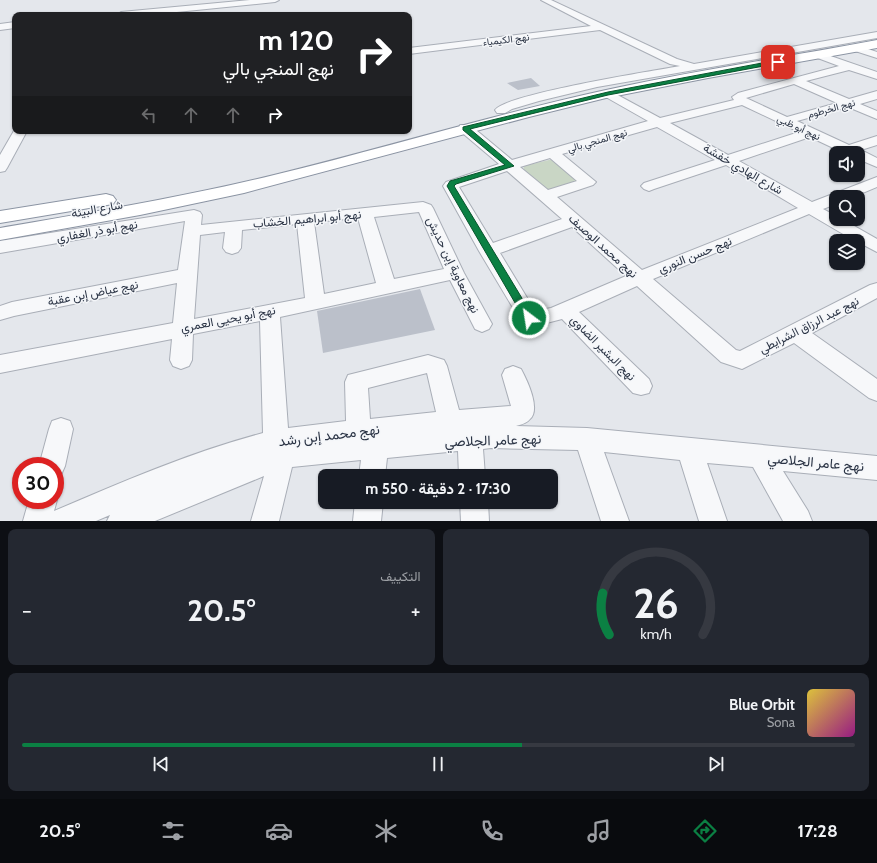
<!DOCTYPE html>
<html lang="ar">
<head>
<meta charset="utf-8">
<style>
  :root { --surface:#171b24; --page:#242831; --text:#f1f3f6; --muted:#9ea1a6; --line:#363941; --accent:#0b8043 }
  body { margin:0; font-family:Cabin,Vazirmatn,sans-serif; background:var(--page); color:var(--text); direction:rtl; height:100vh; display:flex; flex-direction:column; font-size:15px; white-space:nowrap }
  * { box-sizing:border-box; margin:0 }
  p { font-size:13px; color:var(--muted) }
  .icon { flex:none; width:22px; height:22px; fill:none; stroke:currentColor; stroke-width:2; stroke-linecap:round; stroke-linejoin:round }
  .map { position:relative; height:521px; overflow:hidden; direction:ltr }
  .panel { display:flex; flex-direction:column; gap:8px; padding:8px; background:#0d0f14; flex:1 }
  .panel>* { flex:none }
  .hud { position:absolute; left:12px; top:12px; width:400px; height:122px; border-radius:8px; box-shadow:0 1px 3px #0004; direction:rtl; background:#202124; color:#fff; overflow:hidden }
  .buttons { position:absolute; left:829px; top:146px; display:grid; gap:8px }
  .buttons a { display:grid; place-items:center; width:36px; height:36px; border-radius:8px; background:var(--surface); box-shadow:0 1px 3px #0004; font-size:20px }
  .speed { position:absolute; left:12px; top:457px; display:flex; gap:8px; font-size:20px; font-weight:700; text-align:center }
  .speed>* { display:grid; place-content:center; width:52px; height:52px; border-radius:50%; background:var(--surface); box-shadow:0 1px 3px #0004; line-height:1 }
  .speed .limit { border:6px solid #d22; background:#fff; color:#111 }
  .pin { position:absolute; display:grid; place-items:center; width:34px; height:34px; color:#fff; margin:-17px; border-radius:8px; box-shadow:0 2px 6px #0006 }
  .me { position:absolute; width:44px; margin:-22px; rotate:329deg; stroke-linejoin:round; filter:drop-shadow(0 0 3px #0008) }
  .turn { display:flex; align-items:center; gap:14px; height:84px; padding:0 12px; font-size:18px }
  .turn .icon { width:52px; height:52px; stroke-width:2.5 }
  .turn b { display:block; font-size:28px; line-height:34px }
  .lanes { display:flex; align-items:center; height:38px; padding:0 12px; background:#0003; justify-content:center; gap:20px; direction:ltr }
  .lanes .off { opacity:.35 }
  .big { font-size:30px; font-weight:700; line-height:1.1 }
  .panel .widget { flex:1; display:flex; flex-direction:column; justify-content:center; gap:6px; min-width:0; padding:0 14px; border-radius:8px; background:var(--page) }
  .panel .dial { align-items:center; gap:0 }
  .dial svg { height:104px; overflow:visible; fill:none; stroke:var(--line); stroke-width:7; stroke-linecap:round; text-anchor:middle }
  .dial text { fill:var(--text); stroke:none }
  .song { display:flex; align-items:center; gap:12px }
  .cover { width:48px; height:48px; border-radius:6px; background:linear-gradient(135deg,hsl(50 70% 55%),hsl(310 70% 35%)) }
  .played { height:4px; border-radius:2px; background:linear-gradient(90deg,var(--accent) 60%,var(--line) 60%) }
  .keys { display:flex; justify-content:space-around; direction:ltr }
  .heat { display:flex; justify-content:space-between; align-items:center; font-size:22px; direction:ltr }
  .panel .tiles { flex:1; display:grid; gap:8px; grid-template-columns:1fr 1fr }
  .widget:last-child { grid-column:span 2 }
  .trip { position:absolute; left:318px; top:469px; width:240px; height:40px; border-radius:8px; background:var(--surface); box-shadow:0 1px 3px #0004; font-weight:700; line-height:40px; text-align:center; direction:rtl }
  .tab-bar { display:flex; height:64px; justify-content:space-around; align-items:center; background:#090b0e; color:var(--muted) }
  .tab-bar .icon { width:28px; height:28px }
  .tab-bar .selected { color:var(--accent) }
  .tab-bar b { font-size:18px; color:var(--text) }
  .map>svg:first-child { display:block }
  .green { fill:#c9d6c5 }
  .building { fill:#bbc0ca }
  .lines { fill:none; stroke-linecap:round; stroke-linejoin:round }
  .minor-casing { stroke:#a9aeb7; stroke-width:2 }
  .highway-casing { stroke:#8b94a3; stroke-width:2 }
  .minor { fill:#f7f8fa; fill-rule:evenodd }
  .highway { fill:#fff; fill-rule:evenodd }
  .route { fill:#0b8043; stroke:#07532c }
  .labels { text-anchor:middle; stroke-width:3; stroke-linejoin:round; paint-order:stroke }
  .far-street-label { font-size:10px; fill:#2b3445; stroke:#f4f6f9 }
  .street-label { font-size:12px; fill:#2b3445; stroke:#f4f6f9 }
  .near-street-label { font-size:14px; fill:#2b3445; stroke:#f4f6f9 }
</style>
</head>
<body>
<div class="map">
<svg width="877" height="521" viewBox="0 0 877 521">
  <rect width="100%" height="100%" fill="#e4e7ec"/>
  <path class="green" d="M553 159 579 182 545 191 523 171 524 166Z"/>
  <g class="building">
    <path d="M531 78 540 86 518 90 507 83Z"/>
    <path d="M420 289 435 330 323 353 317 311Z"/>
  </g>
  <g class="lines">
    <defs>
      <g id="minor">
        <path d="M250 0H279L275 2 147 15H117L121 12Z"/>
        <path d="M541 0H551L677 59 694 64 877 32V38L597 87 539 101 512 109 505 113H497L495 110C506 94 653 71 680 66L670 64 600 30 409 54V48L591 26Z"/>
        <path d="M15 22V28L0 30V24Z"/>
        <path d="M856 45 877 52V58L852 50 851 48Z"/>
        <path d="M819 52 877 72V79L849 70 806 81 849 99 877 91V99L860 104 877 111V119L848 107 797 121 849 145 877 136V145L861 150 877 158V167L858 159V153H844L810 137 739 161 812 202 877 177V187L853 197H836V204L823 209 836 216V219H842L877 239V252L858 242V241H855L809 214 653 279 736 350 740 351 870 285 877 283V298L812 333 877 379V401L869 398 794 343 742 369 721 362 637 286 579 312 649 379 652 386 649 393 641 395 633 393 562 319 535 326 522 323 479 251 443 186 446 182 499 164 460 131 459 128 460 125H470L512 160 648 121 604 96 602 94 604 92H612L660 118 734 100 732 97 738 93 839 66 815 57 814 55 815 53ZM794 84 837 103 787 117 746 98ZM742 105 799 132 728 155 670 123ZM657 127 715 160 644 183 641 186 644 189 649 191 654 189 726 165 798 208 642 270 557 197 593 185 596 182 562 154ZM550 158 577 181 548 190 520 167ZM507 171 562 219 493 243 459 187ZM572 227 626 276 551 308 535 311 500 253Z"/>
        <path d="M15 129V131H27L7 168 5 171 0 172V155Z"/>
        <path d="M423 202 431 205 433 208 464 273 492 324 489 329 482 332 475 329 450 280 280 317 288 428 346 421 345 382 348 375 428 355 444 360 447 366 459 410 511 406 502 375 505 369 513 366 521 369C527 380 541 409 530 419 527 423 520 425 516 426L587 428 877 456V480L783 471 808 511 812 521H783L753 467 707 463 727 521H699L680 460 604 452 629 521H601L578 450 491 448 483 449 485 476H459L458 451 387 458 385 476H359L361 460 292 467 279 521H251L264 476 155 521H107L110 515 96 521H23L29 500H55V496L57 500 54 511C122 482 191 452 263 433L260 321 193 334 192 360 189 366 181 369 173 366 170 360 172 339 0 373V355L173 323 177 283 14 316 0 320V306L12 302 178 270 185 221 0 253V241L194 210 200 212 202 215 201 225ZM419 212 444 269 394 279 374 217ZM358 218 376 283 324 294 314 222ZM297 224 305 298 194 319 200 235 225 232 223 248 226 252 232 254 238 252 241 248 242 230ZM427 373 436 412 370 419 368 388Z"/>
        <path d="M61 418 70 421 73 429 65 466 61 475 55 477V466H39L49 429 52 421Z"/>
        <path d="M355 502H383L381 521H353Z"/>
        <path d="M460 502H488L489 521H461Z"/>
      </g>
      <g id="highway">
        <path d="M877 40V48L708 78 606 98 529 117 244 193 140 215 0 240V228C92 212 184 197 274 175 385 148 495 114 606 90 696 70 787 57 877 40Z"/>
        <path d="M106 194 113 196 116 200 113 204 0 223V211Z"/>
      </g>
    </defs>
    <use href="#minor" class="minor-casing"/>
    <use href="#highway" class="highway-casing"/>
    <use href="#minor" class="minor"/>
    <use href="#highway" class="highway"/>
  </g>
  <path class="route" d="M778 60 781 62 780 63 608 95 470 129 514 166 456 184 454 186 534 318 532 320H525L447 186 450 181 505 165 463 130V127L608 92Z"/>
  <g class="labels">
    <g class="far-street-label">
      <text transform="translate(506 39) rotate(-7)" y="4">نهج الكيمياء</text>
      <text transform="translate(831 108) rotate(-15)" y="4">نهج الخرطوم</text>
      <text transform="translate(799 127) rotate(25)" y="4">نهج أبو ظبي</text>
      <text transform="translate(597 140) rotate(-16)" y="4">نهج المنجي بالي</text>
    </g>
    <g class="street-label">
      <text transform="translate(743 169) rotate(30)" y="4">شارع الهادي خفشة</text>
      <text transform="translate(97 209) rotate(-10)" y="4">شارع البيئة</text>
      <text transform="translate(307 219) rotate(-5)" y="4">نهج أبو ابراهيم الخشاب</text>
      <text transform="translate(97 231) rotate(-10)" y="4">نهج أبو ذر الغفاري</text>
      <text transform="translate(603 246) rotate(42)" y="4">نهج محمد الوصيف</text>
      <text transform="translate(695 255) rotate(-22)" y="4">نهج حسن النوري</text>
      <text transform="translate(453 265) rotate(64)" y="4">نهج معاوية إبن حديش</text>
      <text transform="translate(93 293) rotate(-11)" y="4">نهج عياض إبن عقبة</text>
      <text transform="translate(228 319) rotate(-11)" y="4">نهج أبو يحيى العمري</text>
      <text transform="translate(809 325) rotate(-27)" y="4">نهج عبد الرزاق الشرايطي</text>
      <text transform="translate(603 348) rotate(45)" y="4">نهج البشير الضاوي</text>
    </g>
    <g class="near-street-label">
      <text transform="translate(329 435) rotate(-7)" y="5">نهج محمد إبن رشد</text>
      <text transform="translate(493 440) rotate(-2)" y="5">نهج عامر الجلاصي</text>
      <text transform="translate(816 462) rotate(5)" y="5">نهج عامر الجلاصي</text>
    </g>
  </g>
</svg>
<div class="buttons">
<a><svg class="icon" aria-label="sound" viewBox="0 0 24 24"><path d="M4 9h4l5-4v14l-5-4H4zM17 9q2 3 0 6"/></svg></a>
<a><svg class="icon" aria-label="search" viewBox="0 0 24 24"><circle cx="10" cy="10" r="6"/><path d="M15 15l6 6"/></svg></a>
<a><svg class="icon" aria-label="layers" viewBox="0 0 24 24"><path d="M12 4l9 5-9 5-9-5zM3 14l9 5 9-5"/></svg></a>
</div>
<div class="speed"><div class="limit">30</div></div>
<div class="pin" style="left:778px;top:62px;background:#d93025"><svg class="icon" aria-label="arrive" viewBox="0 0 24 24"><path d="M6 21V4h12l-3 4 3 4H6"/></svg></div>
<svg class="me" style="left:529px;top:318px" viewBox="-20 -20 40 40"><circle r="17" fill="#0b8043" stroke="#fff" stroke-width="3"/><path d="M0-11L8 9 0 5-8 9z" fill="#fff"/></svg>
<div class="trip">17:30 · 2 دقيقة · 550 m</div>
<div class="hud">
<div class="turn"><svg class="icon" aria-label="right" viewBox="0 0 24 24"><path d="M7 20v-9h11M14 6l5 5-5 5"/></svg><div><b>120 m</b>نهج المنجي بالي</div></div>
<div class="lanes"><svg class="icon off" aria-label="left" viewBox="0 0 24 24"><path d="M17 20v-9H6M10 6l-5 5 5 5"/></svg><svg class="icon off" aria-label="ahead" viewBox="0 0 24 24"><path d="M12 20V5M6 11l6-6 6 6"/></svg><svg class="icon off" aria-label="ahead" viewBox="0 0 24 24"><path d="M12 20V5M6 11l6-6 6 6"/></svg><svg class="icon" aria-label="right" viewBox="0 0 24 24"><path d="M7 20v-9h11M14 6l5 5-5 5"/></svg></div>
</div>
</div>
<section class="panel">
<div class="tiles">
<div class="widget dial"><svg viewBox="0 0 100 80">
<path d="M14 69A42 42 0 1 1 86 69"/>
<path d="M14 69A42 42 0 0 1 9 37" stroke="#0b8043"/>
<text x="50" y="56" font-size="32" font-weight="700">26</text>
<text x="50" y="72" font-size="11">km/h</text>
</svg></div>
<div class="widget"><p>التكييف</p>
<div class="heat"><a>−</a><b class="big">20.5°</b><a>+</a></div>
</div>
<div class="widget">
<div class="song"><i class="cover"></i><div><b>Blue Orbit</b><p>Sona</p></div></div>
<div class="played"></div>
<div class="keys"><svg class="icon" aria-label="previous" viewBox="0 0 24 24"><path d="M18 5L8 12l10 7zM5 5v14"/></svg><svg class="icon" aria-label="pause" viewBox="0 0 24 24"><path d="M8 5v14M16 5v14"/></svg><svg class="icon" aria-label="next" viewBox="0 0 24 24"><path d="M6 5l10 7-10 7zM19 5v14"/></svg></div>
</div>
</div>
</section>
<nav class="tab-bar">
<b>17:28</b>
<svg class="icon selected" aria-label="directions" viewBox="0 0 24 24"><path d="M12 3l9 9-9 9-9-9zM9 14v-3h6M13 9l2 2-2 2"/></svg>
<svg class="icon" aria-label="music" viewBox="0 0 24 24"><path d="M9 18V5l10-2v13"/><circle cx="6" cy="18" r="3"/><circle cx="16" cy="16" r="3"/></svg>
<svg class="icon" aria-label="phone" viewBox="0 0 24 24"><path d="M5 4h4l2 5-3 2q2 4 5 5l2-3 5 2v4C11 20 4 13 5 4z"/></svg>
<svg class="icon" aria-label="climate" viewBox="0 0 24 24"><path d="M12 3v18M4 7l16 10M4 17L20 7"/></svg>
<svg class="icon" aria-label="car" viewBox="0 0 24 24"><path d="M5 17H2v-5l4-1 3-4h7l3 4 3 1v5h-3M9 17h6M6 11h13"/><circle cx="7" cy="17" r="2"/><circle cx="17" cy="17" r="2"/></svg>
<svg class="icon" aria-label="filters" viewBox="0 0 24 24"><path d="M4 7h16M4 17h16"/><circle cx="9" cy="7" r="2"/><circle cx="15" cy="17" r="2"/></svg>
<b>20.5°</b>
</nav>
</body>
</html>
